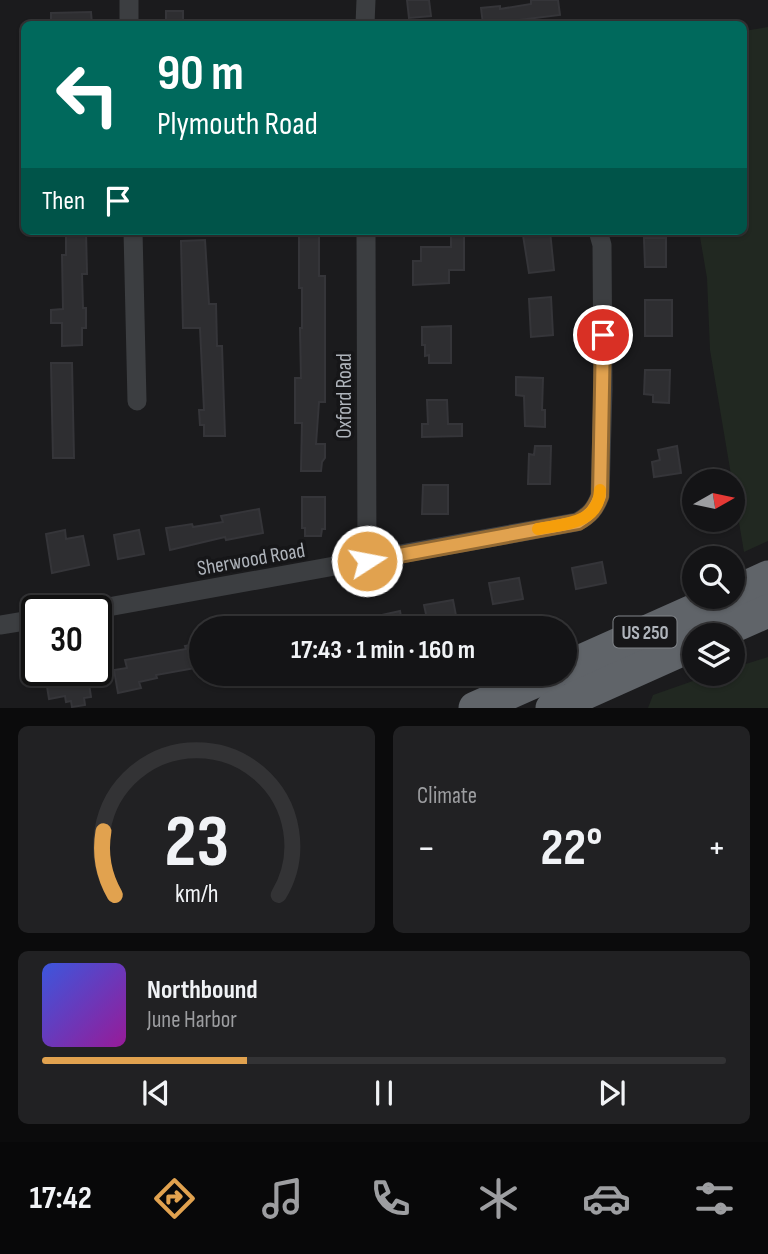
<!DOCTYPE html>
<html lang="en">
<head>
<meta charset="utf-8">
<style>
  :root { --surface:#141416; --page:#212123; --text:#f1f3f6; --muted:#9d9ea1; --line:#333335; --accent:#e1a24f }
  body { margin:0; font-family:"Sofia Sans Condensed",sans-serif; background:var(--page); color:var(--text); height:100vh; display:flex; flex-direction:column; font-size:26px; white-space:nowrap }
  * { box-sizing:border-box; margin:0 }
  p { font-size:23px; color:var(--muted) }
  .icon { flex:none; width:38px; height:38px; fill:none; stroke:currentColor; stroke-width:2; stroke-linecap:round; stroke-linejoin:round }
  .map { position:relative; height:708px; overflow:hidden }
  .side { display:flex; flex-direction:column; gap:18px; padding:18px; background:#0b0b0c; flex:1 }
  .side>* { flex:none }
  .top-card { position:absolute; left:21px; top:21px; width:726px; height:214px; border-radius:10px; box-shadow:0 2px 5px #0004,0 0 0 2px var(--line); background:#00695c; color:#fff; overflow:hidden }
  .needle { width:46px; rotate:81deg }
  .buttons { position:absolute; left:682px; top:469px; display:grid; gap:14px }
  .buttons a { display:grid; place-items:center; width:63px; height:63px; border-radius:50%; background:var(--surface); box-shadow:0 2px 5px #0004,0 0 0 2px var(--line); font-size:35px }
  .speed { position:absolute; left:21px; top:595px; display:flex; gap:14px; font-size:35px; font-weight:700; text-align:center }
  .speed>* { display:grid; place-content:center; width:91px; height:91px; border-radius:50%; background:var(--surface); box-shadow:0 2px 5px #0004,0 0 0 2px var(--line); line-height:1 }
  .speed .limit { border:4px solid #111; border-radius:10px; background:#fff; color:#111 }
  .pin { position:absolute; display:grid; place-items:center; width:60px; height:60px; color:#fff; margin:-30px; border:4px solid #fff; border-radius:50%; box-shadow:0 2px 7px #0007 }
  .me { position:absolute; width:77px; margin:-38px; rotate:79deg; stroke-linejoin:round; filter:drop-shadow(0 0 5px #0008) }
  .turn { display:flex; align-items:center; gap:24px; height:147px; padding:0 21px; font-size:32px }
  .turn .icon { width:91px; height:91px; stroke-width:2.5 }
  .turn b { display:block; font-size:49px; line-height:60px }
  .then { display:flex; align-items:center; height:66px; padding:0 21px; background:#0003; gap:14px; font-size:26px }
  .big { font-size:52px; font-weight:700; line-height:1.1 }
  .side .card { flex:1; display:flex; flex-direction:column; justify-content:center; gap:10px; min-width:0; padding:0 24px; border-radius:10px; background:var(--page) }
  .side .dial { align-items:center; gap:0 }
  .dial svg { height:182px; overflow:visible; fill:none; stroke:var(--line); stroke-width:7; stroke-linecap:round; text-anchor:middle }
  .dial text { fill:var(--text); stroke:none }
  .song { display:flex; align-items:center; gap:21px }
  .cover { width:84px; height:84px; border-radius:10px; background:linear-gradient(135deg,hsl(230 70% 55%),hsl(300 70% 35%)) }
  .played { height:7px; border-radius:4px; background:linear-gradient(90deg,var(--accent) 30%,var(--line) 30%) }
  .keys { display:flex; justify-content:space-around; direction:ltr }
  .heat { display:flex; justify-content:space-between; align-items:center; font-size:38px; direction:ltr }
  .side .tiles { flex:1; display:grid; gap:18px; grid-template-columns:1fr 1fr }
  .card:last-child { grid-column:span 2 }
  .trip { position:absolute; left:189px; top:616px; width:388px; height:70px; border-radius:35px; background:var(--surface); box-shadow:0 2px 5px #0004,0 0 0 2px var(--line); font-weight:700; line-height:70px; text-align:center }
  .dock { display:flex; height:112px; justify-content:space-around; align-items:center; background:#080809; color:var(--muted) }
  .dock .icon { width:49px; height:49px }
  .dock .selected { color:var(--accent) }
  .dock b { font-size:32px; color:var(--text) }
  .map>svg:first-child { display:block }
  .green { fill:#212821 }
  .building { fill:#2e2e31; stroke:#353539; stroke-width:2 }
  .lines { fill:none; stroke-linecap:round; stroke-linejoin:round }
  .minor { stroke:#3c3e41; stroke-width:19 }
  .trunk { stroke:#606469; stroke-width:33 }
  .route-casing { stroke:#926933; stroke-width:18 }
  .route { stroke:#e1a24f; stroke-width:12 }
  .slow { stroke:#f59e0b; stroke-width:12 }
  .labels { text-anchor:middle; stroke-width:7; stroke-linejoin:round; paint-order:stroke }
  .shield { fill:#161618; stroke:#81858a; stroke-width:2 }
  .shield-label { font-size:19px; font-weight:bold; fill:#afb4bb }
  .street-label { font-size:21px; fill:#afb4bb; stroke:#161618 }
</style>
</head>
<body>
<div class="map">
<svg width="768" height="708" viewBox="0 0 768 708">
  <rect width="100%" height="100%" fill="#1b1b1d"/>
  <g class="green">
    <path d="M768 27V541L744 552 710 350 707 278 699 231H744V31Z"/>
    <path d="M768 657V708H648L653 695 713 674H733V668Z"/>
  </g>
  <g class="building">
    <path d="M407 0H429L431 16 409 18Z"/>
    <path d="M531 0H558L560 15 511 21V24H483L481 8 500 6V9L531 4Z"/>
    <rect x="166" y="11" width="17" height="13"/>
    <path d="M91 12 92 24H51V13Z"/>
    <path d="M66 231H86L87 274H82L83 308H86V328H82V345L62 346V323H51V310L63 309 62 255H66Z"/>
    <path d="M299 231H319V276H325V402H319L316 444H325V458L322 462 321 471H301L302 423H295V378H301L300 328H302V288H299Z"/>
    <path d="M550 231 554 270 529 273 523 235Z"/>
    <path d="M451 235H464V270H449V283L413 285V261H421V247H451Z"/>
    <path d="M644 238H666V267H645Z"/>
    <path d="M205 240 209 304H216L217 346H222L225 436H204V425H200L199 410H204L200 328H183L181 241Z"/>
    <path d="M551 297 553 335 531 337 529 299Z"/>
    <rect x="645" y="300" width="27" height="36"/>
    <path d="M451 326V363H429V355L425 356V345H422V327Z"/>
    <path d="M51 363H72L74 458H53Z"/>
    <path d="M645 370H670L669 403 653 402V395L644 394Z"/>
    <path d="M516 377 543 378 542 410H545V427L525 426 524 396 516 395Z"/>
    <path d="M427 400H447L448 424H462V436L422 437V424H428Z"/>
    <path d="M535 446H551L550 484H528L529 454 534 455Z"/>
    <path d="M677 446 681 473 654 477 652 462 660 460 658 450Z"/>
    <path d="M423 485H448V514H422Z"/>
    <path d="M302 497H325V529H322L321 536H305V528H302Z"/>
    <path d="M259 509 263 533 226 540 225 537 170 550 166 528 192 524 193 527 223 522 221 516Z"/>
    <path d="M65 530 66 539 83 536 89 565 52 573 46 534Z"/>
    <path d="M139 530 144 554 118 559 114 535Z"/>
    <path d="M602 562 606 583 576 589 572 568Z"/>
    <path d="M519 578 523 599 493 604 489 583Z"/>
    <path d="M453 600 458 626 429 628 424 605Z"/>
    <path d="M400 611 403 628H351L350 622Z"/>
    <path d="M201 643V667L156 675 157 678 139 682 141 688 118 693 114 670 127 668 125 660 186 649 185 646Z"/>
    <path d="M61 670H87L91 697 84 698 85 705 72 707 71 701 66 702 65 696 49 699 46 680 62 677Z"/>
  </g>
  <g class="lines">
    <g class="minor">
      <path d="M129 0V24"/>
      <path d="M365 24 366 0"/>
      <path d="M133 231 137 401"/>
      <path d="M366 231 367 561"/>
      <path d="M86 611 577 522C590 515 595 509 600 496L603 389 602 245 598 231"/>
      <path d="M0 625 37 619"/>
    </g>
    <g class="trunk">
      <path d="M733 593 768 577"/>
      <path d="M714 635 768 611"/>
      <path d="M565 668 724 597"/>
      <path d="M475 708 552 674"/>
      <path d="M552 708 695 644"/>
    </g>
  </g>
  <g class="lines">
    <defs>
      <path id="route" d="M367 561 578 522C590 515 595 509 600 496L603 335"/>
    </defs>
    <use href="#route" class="route-casing"/>
    <use href="#route" class="route"/>
    <path class="slow" d="M538 529C564 524 599 524 600 490"/>
  </g>
  <g class="labels">
    <rect class="shield" x="613.5" y="616.5" width="63" height="31" rx="5"/>
    <g class="shield-label">
      <text x="645" y="639">US 250</text>
    </g>
    <g class="street-label">
      <text transform="translate(344 396) rotate(-90)" y="7">Oxford Road</text>
      <text transform="translate(251 559) rotate(-10)" y="7">Sherwood Road</text>
    </g>
  </g>
</svg>
<div class="buttons">
<a><svg class="needle" viewBox="-14 -14 28 28"><path d="M0-13l5 13h-10z" fill="#e53935"/><path d="M0 13l5-13h-10z" fill="#9d9ea1"/></svg></a>
<a><svg class="icon" aria-label="search" viewBox="0 0 24 24"><circle cx="10" cy="10" r="6"/><path d="M15 15l6 6"/></svg></a>
<a><svg class="icon" aria-label="layers" viewBox="0 0 24 24"><path d="M12 4l9 5-9 5-9-5zM3 14l9 5 9-5"/></svg></a>
</div>
<div class="speed"><div class="limit">30</div></div>
<div class="pin" style="left:603px;top:335px;background:#d93025"><svg class="icon" aria-label="arrive" viewBox="0 0 24 24"><path d="M6 21V4h12l-3 4 3 4H6"/></svg></div>
<svg class="me" style="left:367px;top:561px" viewBox="-20 -20 40 40"><circle r="17" fill="#e1a24f" stroke="#fff" stroke-width="3"/><path d="M0-11L8 9 0 5-8 9z" fill="#fff"/></svg>
<div class="trip">17:43 · 1 min · 160 m</div>
<div class="top-card">
<div class="turn"><svg class="icon" aria-label="left" viewBox="0 0 24 24"><path d="M17 20v-9H6M10 6l-5 5 5 5"/></svg><div><b>90 m</b>Plymouth Road</div></div>
<div class="then">Then<svg class="icon" aria-label="arrive" viewBox="0 0 24 24"><path d="M6 21V4h12l-3 4 3 4H6"/></svg></div>
</div>
</div>
<section class="side">
<div class="tiles">
<div class="card dial"><svg viewBox="0 0 100 80">
<path d="M14 69A42 42 0 1 1 86 69"/>
<path d="M14 69A42 42 0 0 1 9 41" stroke="#e1a24f"/>
<text x="50" y="56" font-size="32" font-weight="700">23</text>
<text x="50" y="72" font-size="11">km/h</text>
</svg></div>
<div class="card"><p>Climate</p>
<div class="heat"><a>−</a><b class="big">22°</b><a>+</a></div>
</div>
<div class="card">
<div class="song"><i class="cover"></i><div><b>Northbound</b><p>June Harbor</p></div></div>
<div class="played"></div>
<div class="keys"><svg class="icon" aria-label="previous" viewBox="0 0 24 24"><path d="M18 5L8 12l10 7zM5 5v14"/></svg><svg class="icon" aria-label="pause" viewBox="0 0 24 24"><path d="M8 5v14M16 5v14"/></svg><svg class="icon" aria-label="next" viewBox="0 0 24 24"><path d="M6 5l10 7-10 7zM19 5v14"/></svg></div>
</div>
</div>
</section>
<nav class="dock">
<b>17:42</b>
<svg class="icon selected" aria-label="directions" viewBox="0 0 24 24"><path d="M12 3l9 9-9 9-9-9zM9 14v-3h6M13 9l2 2-2 2"/></svg>
<svg class="icon" aria-label="music" viewBox="0 0 24 24"><path d="M9 18V5l10-2v13"/><circle cx="6" cy="18" r="3"/><circle cx="16" cy="16" r="3"/></svg>
<svg class="icon" aria-label="phone" viewBox="0 0 24 24"><path d="M5 4h4l2 5-3 2q2 4 5 5l2-3 5 2v4C11 20 4 13 5 4z"/></svg>
<svg class="icon" aria-label="climate" viewBox="0 0 24 24"><path d="M12 3v18M4 7l16 10M4 17L20 7"/></svg>
<svg class="icon" aria-label="car" viewBox="0 0 24 24"><path d="M5 17H2v-5l4-1 3-4h7l3 4 3 1v5h-3M9 17h6M6 11h13"/><circle cx="7" cy="17" r="2"/><circle cx="17" cy="17" r="2"/></svg>
<svg class="icon" aria-label="filters" viewBox="0 0 24 24"><path d="M4 7h16M4 17h16"/><circle cx="9" cy="7" r="2"/><circle cx="15" cy="17" r="2"/></svg>
</nav>
</body>
</html>
